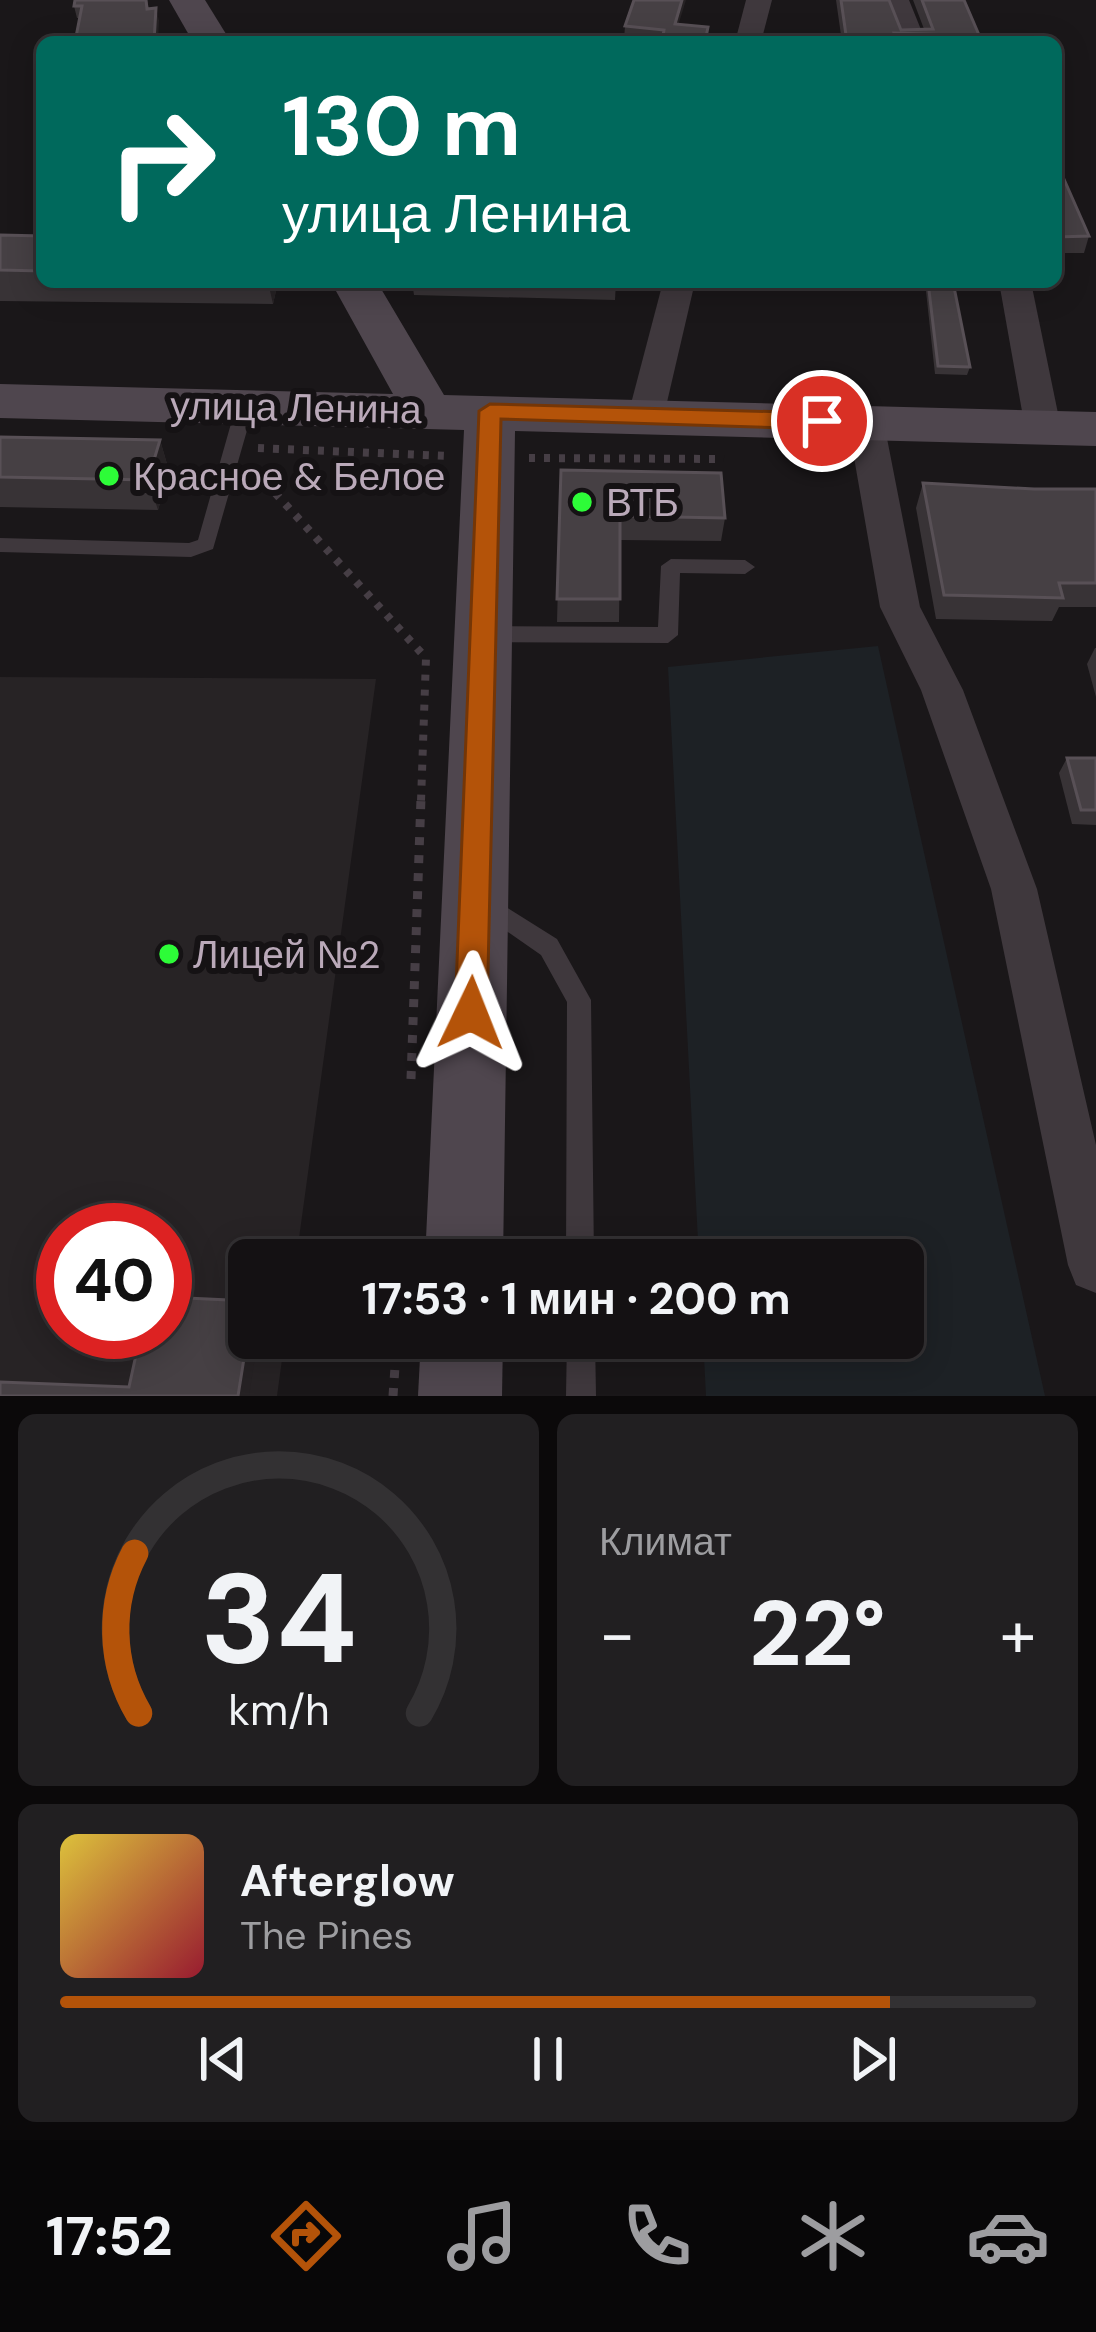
<!DOCTYPE html>
<html lang="ru">
<head>
<meta charset="utf-8">
<style>
  :root { --surface:#141113; --page:#211f21; --text:#f1f3f6; --muted:#9d9da0; --line:#333133; --accent:#b45309 }
  body { margin:0; font-family:"DM Sans",sans-serif; background:var(--page); color:var(--text); height:100vh; display:flex; flex-direction:column; font-size:45px; white-space:nowrap }
  * { box-sizing:border-box; margin:0 }
  p { font-size:39px; color:var(--muted) }
  .icon { flex:none; width:66px; height:66px; fill:none; stroke:currentColor; stroke-width:2; stroke-linecap:round; stroke-linejoin:round }
  .map { position:relative; height:1396px; overflow:hidden }
  .drawer { display:flex; flex-direction:column; gap:18px; padding:18px; background:#0b090a; flex:1 }
  .drawer>* { flex:none }
  .guide { position:absolute; left:36px; top:36px; width:1026px; height:252px; border-radius:18px; box-shadow:0 6px 30px #0003,0 0 0 3px var(--line); background:#00695c; color:#fff; overflow:hidden }
  .speed { position:absolute; left:36px; top:1203px; display:flex; gap:24px; font-size:60px; font-weight:700; text-align:center }
  .speed>* { display:grid; place-content:center; width:156px; height:156px; border-radius:50%; background:var(--surface); box-shadow:0 6px 30px #0003,0 0 0 3px var(--line); line-height:1 }
  .speed .limit { border:18px solid #d22; background:#fff; color:#111 }
  .pin { position:absolute; display:grid; place-items:center; width:102px; height:102px; color:#fff; margin:-51px; border:6px solid #fff; border-radius:50%; box-shadow:0 3px 12px #0007 }
  .me { position:absolute; width:132px; margin:-66px; rotate:2deg; stroke-linejoin:round; filter:drop-shadow(0 0 9px #0008) }
  .turn { display:flex; align-items:center; gap:42px; height:252px; padding:0 48px; font-size:54px }
  .turn .icon { width:156px; height:156px; stroke-width:2.5 }
  .turn b { display:block; font-size:84px; line-height:102px }
  .big { font-size:90px; font-weight:700; line-height:1.1 }
  .drawer .card { flex:1; display:flex; flex-direction:column; justify-content:center; gap:18px; min-width:0; padding:0 42px; border-radius:18px; background:var(--page) }
  .drawer .dial { align-items:center; gap:0 }
  .dial svg { height:312px; overflow:visible; fill:none; stroke:var(--line); stroke-width:7; stroke-linecap:round; text-anchor:middle }
  .dial text { fill:var(--text); stroke:none }
  .song { display:flex; align-items:center; gap:36px }
  .cover { width:144px; height:144px; border-radius:18px; background:linear-gradient(135deg,hsl(50 70% 55%),hsl(350 70% 35%)) }
  .played { height:12px; border-radius:6px; background:linear-gradient(90deg,var(--accent) 85%,var(--line) 85%) }
  .keys { display:flex; justify-content:space-around; direction:ltr }
  .heat { display:flex; justify-content:space-between; align-items:center; font-size:66px; direction:ltr }
  .drawer .tiles { flex:1; display:grid; gap:18px; grid-template-columns:1fr 1fr }
  .card:last-child { grid-column:span 2 }
  .trip { position:absolute; left:228px; top:1239px; width:696px; height:120px; border-radius:18px; background:var(--surface); box-shadow:0 6px 30px #0003,0 0 0 3px var(--line); font-weight:700; line-height:120px; text-align:center }
  .tab-bar { display:flex; height:192px; justify-content:space-around; align-items:center; background:#080708; color:var(--muted) }
  .tab-bar .icon { width:84px; height:84px }
  .tab-bar .selected { color:var(--accent) }
  .tab-bar b { font-size:54px; color:var(--text) }
  .map>svg:first-child { display:block }
  .built { fill:#272325; fill-rule:evenodd }
  .green { fill:#1d2125 }
  .lines { fill:none; stroke-linecap:round; stroke-linejoin:round }
  .path-far1 { stroke:#463e45; stroke-width:8; stroke-dasharray:6 9; stroke-linecap:butt }
  .path { stroke:#463e45; stroke-width:9; stroke-dasharray:8 10; stroke-linecap:butt }
  .lane { fill:#3f383d; fill-rule:evenodd }
  .street { fill:#3f383d; fill-rule:evenodd }
  .secondary { fill:#4f464e; fill-rule:evenodd }
  .wall { fill:#383336 }
  .shaded-wall { fill:#262224 }
  .building { fill:#464044; stroke:#585056; stroke-width:3 }
  .route { fill:#b45309; stroke:#753606; stroke-width:3 }
  .poi-dot { fill:#2dfc38; stroke:#151214; stroke-width:4.5 }
  .labels { text-anchor:middle; stroke-width:12; stroke-linejoin:round; paint-order:stroke }
  .street-label { font-size:39px; fill:#baa9b9; stroke:#151214 }
  .poi-label { font-size:39px; fill:#baa9b9; stroke:#151214; text-anchor:start }
</style>
</head>
<body>
<div class="map">
<svg width="1096" height="1396" viewBox="0 0 1096 1396">
  <rect width="100%" height="100%" fill="#1a1719"/>
  <path class="built" d="M0 677 376 679 296 1260H249V1338H285L277 1396H0ZM63 1230H165V1332H63Z"/>
  <path class="green" d="M878 646 1045 1396H706L703 1338H903V1260H699L668 667Z"/>
  <g class="lines">
    <g class="path-far1">
      <path d="M258 448 447 456"/>
      <path d="M529 458 724 459"/>
      <path d="M255 471 426 658 421 801"/>
    </g>
    <g class="path">
      <path d="M411 1079 421 798"/>
      <path d="M393 1396 397 1338"/>
    </g>
    <g class="lane">
      <path d="M245 400 254 406 213 549 191 557 0 552V538L189 543 198 540 236 406Z"/>
      <path d="M671 559 745 560 755 567 745 574 680 573 678 635 668 643 485 642 475 634 485 626 658 627 661 566Z"/>
      <path d="M487 895 557 939 591 1000 594 1260H566L567 1002 541 955 479 912 475 905 479 898Z"/>
      <path d="M567 1338H595L596 1396H566Z"/>
    </g>
    <g class="street">
      <path d="M746 0H772L761 42H735Z"/>
      <path d="M883 0H909L926 42H900Z"/>
      <path d="M663 282H695L664 415 646 427 628 415Z"/>
      <path d="M999 282H1031L1061 428 1056 437 1043 440 1025 428Z"/>
      <path d="M866 411 884 423 920 607 963 690 1037 889 1096 1145V1293L1076 1285 1068 1265 991 889 921 690 880 607 848 423Z"/>
    </g>
    <g class="secondary">
      <path d="M169 0H205L231 42H193Z"/>
      <path d="M331 282H377L444 395 1096 412V446L515 431 503 1260H425L464 430 0 418V384L393 394Z"/>
      <path d="M421 1338H503L502 1396H418Z"/>
    </g>
  </g>
  <g class="wall">
    <path d="M75 0H147L149 9 159 21 77 18 74 6Z"/>
    <path d="M836 0H889L901 30 924 29 913 0H964L982 42H842Z"/>
    <path d="M678 24 708 27 706 42 624 40 625 26Z"/>
    <path d="M1056 161 1089 236 1084 253H1056Z"/>
    <path d="M0 235 42 236V282H278L273 304 0 301Z"/>
    <path d="M412 282H616L615 300 414 295Z"/>
    <path d="M925 282H953L970 367 967 375 935 374Z"/>
    <path d="M0 437 160 440 169 471 158 510 0 507Z"/>
    <path d="M561 470 725 518 721 541 620 540 619 622H557Z"/>
    <path d="M923 483 1034 489H1096V607H1059L1052 621 936 619 916 508Z"/>
    <path d="M1095 648H1096V697L1087 664Z"/>
    <path d="M1067 758H1096V825L1072 824 1059 773Z"/>
  </g>
  <g class="shaded-wall">
    <path d="M682 0H686L674 39 675 24Z"/>
    <path d="M156 8 159 21 158 42H154Z"/>
    <path d="M268 282H278L273 304Z"/>
    <path d="M160 440 169 471 158 510 148 480Z"/>
    <path d="M249 1327V1338H258L249 1396H238Z"/>
  </g>
  <g class="building">
    <path d="M75 0H146L147 9 156 8 154 42H75L82 6H74Z"/>
    <path d="M634 0H682L675 24 708 27 705 42H662L664 30 625 26Z"/>
    <path d="M841 0H889L901 30 933 29 922 0H964L982 42H955L954 35 894 33 896 42H847Z"/>
    <path d="M1056 161 1089 236 1056 237Z"/>
    <path d="M0 235 42 236V271L0 270Z"/>
    <path d="M928 282H953L970 367 938 366Z"/>
    <path d="M0 437 160 440 148 480 0 477Z"/>
    <path d="M561 470 721 473 725 518 620 516V599H557Z"/>
    <path d="M923 483 1034 489H1096V583H1059L1063 598 944 595Z"/>
    <path d="M1067 758H1096V810H1081Z"/>
    <path d="M165 1297 249 1301V1327L238 1396H0V1382L129 1387 141 1332H165Z"/>
  </g>
  <path class="route" d="M490 404 822 413 834 421 822 429 501 419 487 1013 483 1023 471 1028 460 1023 455 1013 479 411Z"/>
  <g class="poi-dot">
    <circle cx="109" cy="476" r="12"/>
    <circle cx="582" cy="502" r="12"/>
    <circle cx="169" cy="954" r="12"/>
  </g>
  <g class="labels">
    <g class="street-label">
      <text transform="translate(296 407) rotate(1)" y="14">улица Ленина</text>
    </g>
    <g class="poi-label">
      <text x="133" y="490">Красное &amp; Белое</text>
      <text x="606" y="516">ВТБ</text>
      <text x="193" y="968">Лицей №2</text>
    </g>
  </g>
</svg>
<div class="speed"><div class="limit">40</div></div>
<div class="pin" style="left:822px;top:421px;background:#d93025"><svg class="icon" aria-label="arrive" viewBox="0 0 24 24"><path d="M6 21V4h12l-3 4 3 4H6"/></svg></div>
<svg class="me" style="left:471px;top:1013px" viewBox="-20 -20 40 40"><path d="M0-17L14 15 0 8-14 15z" fill="#b45309" stroke="#fff" stroke-width="4"/></svg>
<div class="trip">17:53 · 1 мин · 200 m</div>
<div class="guide">
<div class="turn"><svg class="icon" aria-label="right" viewBox="0 0 24 24"><path d="M7 20v-9h11M14 6l5 5-5 5"/></svg><div><b>130 m</b>улица Ленина</div></div>
</div>
</div>
<section class="drawer">
<div class="tiles">
<div class="card dial"><svg viewBox="0 0 100 80">
<path d="M14 69A42 42 0 1 1 86 69"/>
<path d="M14 69A42 42 0 0 1 13 28" stroke="#b45309"/>
<text x="50" y="56" font-size="32" font-weight="700">34</text>
<text x="50" y="72" font-size="11">km/h</text>
</svg></div>
<div class="card"><p>Климат</p>
<div class="heat"><a>−</a><b class="big">22°</b><a>+</a></div>
</div>
<div class="card">
<div class="song"><i class="cover"></i><div><b>Afterglow</b><p>The Pines</p></div></div>
<div class="played"></div>
<div class="keys"><svg class="icon" aria-label="previous" viewBox="0 0 24 24"><path d="M18 5L8 12l10 7zM5 5v14"/></svg><svg class="icon" aria-label="pause" viewBox="0 0 24 24"><path d="M8 5v14M16 5v14"/></svg><svg class="icon" aria-label="next" viewBox="0 0 24 24"><path d="M6 5l10 7-10 7zM19 5v14"/></svg></div>
</div>
</div>
</section>
<nav class="tab-bar">
<b>17:52</b>
<svg class="icon selected" aria-label="directions" viewBox="0 0 24 24"><path d="M12 3l9 9-9 9-9-9zM9 14v-3h6M13 9l2 2-2 2"/></svg>
<svg class="icon" aria-label="music" viewBox="0 0 24 24"><path d="M9 18V5l10-2v13"/><circle cx="6" cy="18" r="3"/><circle cx="16" cy="16" r="3"/></svg>
<svg class="icon" aria-label="phone" viewBox="0 0 24 24"><path d="M5 4h4l2 5-3 2q2 4 5 5l2-3 5 2v4C11 20 4 13 5 4z"/></svg>
<svg class="icon" aria-label="climate" viewBox="0 0 24 24"><path d="M12 3v18M4 7l16 10M4 17L20 7"/></svg>
<svg class="icon" aria-label="car" viewBox="0 0 24 24"><path d="M5 17H2v-5l4-1 3-4h7l3 4 3 1v5h-3M9 17h6M6 11h13"/><circle cx="7" cy="17" r="2"/><circle cx="17" cy="17" r="2"/></svg>
</nav>
</body>
</html>
